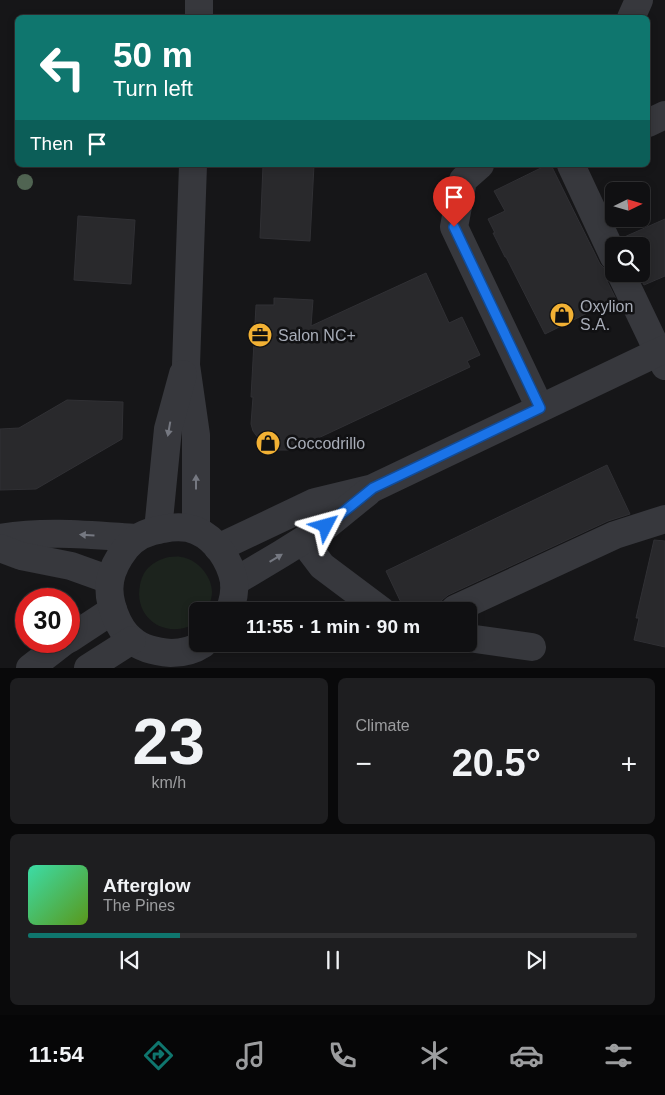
<!DOCTYPE html>
<html lang="en">
<head>
<meta charset="utf-8">
<style>
  :root { --surface:#101012; --page:#1e1e20; --text:#f1f3f6; --muted:#9c9d9f; --line:#303032; --accent:#0f766e }
  body { margin:0; font-family:Arial,sans-serif; background:var(--page); color:var(--text); height:100vh; display:flex; flex-direction:column; font-size:19px; white-space:nowrap }
  * { box-sizing:border-box; margin:0 }
  p { font-size:16px; color:var(--muted) }
  .icon { flex:none; width:28px; height:28px; fill:none; stroke:currentColor; stroke-width:2; stroke-linecap:round; stroke-linejoin:round }
  .map { position:relative; height:668px; overflow:hidden }
  .sheet { display:flex; flex-direction:column; gap:10px; padding:10px; background:#09090a; flex:1 }
  .sheet>* { flex:none }
  .banner { position:absolute; left:15px; top:15px; width:635px; height:152px; border-radius:8px; box-shadow:0 2px 8px #0003,0 0 0 1px var(--line); background:#0f766e; color:#fff; overflow:hidden }
  .needle { width:32px; rotate:85deg }
  .controls { position:absolute; left:605px; top:182px; display:grid; gap:10px }
  .controls a { display:grid; place-items:center; width:45px; height:45px; border-radius:8px; background:var(--surface); box-shadow:0 2px 8px #0003,0 0 0 1px var(--line); font-size:25px }
  .speed { position:absolute; left:15px; top:588px; display:flex; gap:10px; font-size:25px; font-weight:700; text-align:center }
  .speed>* { display:grid; place-content:center; width:65px; height:65px; border-radius:50%; background:var(--surface); box-shadow:0 2px 8px #0003,0 0 0 1px var(--line); line-height:1 }
  .speed .limit { border:8px solid #d22; background:#fff; color:#111 }
  .pin { position:absolute; display:grid; place-items:center; width:42px; height:42px; color:#fff; margin:-51px -21px; border-radius:50% 50% 50% 0; rotate:-45deg; box-shadow:0 0 5px #0007 }
  .pin .icon { rotate:45deg }
  .me { position:absolute; width:55px; margin:-28px; rotate:51deg; stroke-linejoin:round; filter:drop-shadow(0 0 4px #0008) }
  .turn { display:flex; align-items:center; gap:18px; height:105px; padding:0 15px; font-size:22px }
  .turn .icon { width:65px; height:65px; stroke-width:2.5 }
  .turn b { display:block; font-size:35px; line-height:42px }
  .then { display:flex; align-items:center; height:48px; padding:0 15px; background:#0003; gap:10px; font-size:19px }
  .big { font-size:38px; font-weight:800; line-height:1.1 }
  .sheet .tile { flex:1; display:flex; flex-direction:column; justify-content:center; gap:8px; min-width:0; padding:0 18px; border-radius:8px; background:var(--page) }
  .sheet .dial { align-items:center; gap:0 }
  .dial b { font-size:65px; line-height:1 }
  .song { display:flex; align-items:center; gap:15px }
  .cover { width:60px; height:60px; border-radius:8px; background:linear-gradient(135deg,hsl(160 70% 55%),hsl(90 70% 35%)) }
  .played { height:5px; border-radius:2px; background:linear-gradient(90deg,var(--accent) 25%,var(--line) 25%) }
  .keys { display:flex; justify-content:space-around; direction:ltr }
  .heat { display:flex; justify-content:space-between; align-items:center; font-size:28px; direction:ltr }
  .sheet .tiles { flex:1; display:grid; gap:10px; grid-template-columns:1fr 1fr }
  .tile:last-child { grid-column:span 2 }
  .trip { position:absolute; left:189px; top:602px; width:288px; height:50px; border-radius:8px; background:var(--surface); box-shadow:0 2px 8px #0003,0 0 0 1px var(--line); font-weight:800; line-height:50px; text-align:center }
  .tab-bar { display:flex; height:80px; justify-content:space-around; align-items:center; background:#060607; color:var(--muted) }
  .tab-bar .icon { width:35px; height:35px }
  .tab-bar .current { color:var(--accent) }
  .tab-bar b { font-size:22px; color:var(--text) }
  .map>svg:first-child { display:block }
  .green { fill:#1c231d }
  .building { fill:#29292c; stroke:#303034 }
  .lines { fill:none; stroke-linecap:round; stroke-linejoin:round }
  .minor { stroke:#37383d; stroke-width:28 }
  .tree { fill:#506452 }
  .oneway { fill:#757881 }
  .route-casing { stroke:#114b97; stroke-width:12 }
  .route { stroke:#1a73e8; stroke-width:9 }
  .labels { text-anchor:middle; stroke-width:5; stroke-linejoin:round; paint-order:stroke }
  .poi-label { font-size:16px; fill:#a8adb8; stroke:#111113; text-anchor:start }
</style>
</head>
<body>
<div class="map">
<svg width="665" height="668" viewBox="0 0 665 668">
  <rect width="100%" height="100%" fill="#161618"/>
  <path class="green" d="M169 557C173 557 177 556 181 557 197 559 212 576 212 592 212 599 209 605 207 611H198L197 622C169 641 133 620 140 585 141 579 144 572 148 568 154 562 161 559 169 557Z"/>
  <g class="building">
    <path d="M263 165H314L310 241 260 238Z"/>
    <path d="M547 165H551L600 264 606 270 605 273 607 281 616 299 545 334 506 257H505L493 233H495L488 219 505 211 494 191Z"/>
    <path d="M78 216 135 220 131 284 74 280Z"/>
    <path d="M665 219V276L644 285 638 274H641V246H626L622 238Z"/>
    <path d="M426 273 449 323 462 317 480 355 467 361 470 367 314 440 313 439 290 450H271L264 446 253 431 251 424 253 397H251L256 305H274V298L313 300 311 326Z"/>
    <path d="M67 400 123 402 122 439 36 489 0 490V429L19 428Z"/>
    <path d="M607 465 630 514 608 521 448 595 442 600 438 607 428 611H405L386 571Z"/>
    <path d="M654 540 665 541V647L634 640 639 618H636Z"/>
  </g>
  <g class="lines">
    <g class="minor">
      <path d="M199 18V0"/>
      <path d="M631 18 639 0"/>
      <path d="M648 123 665 115"/>
      <path d="M193 165 186 365 196 435V530"/>
      <path d="M480 165 463 180 454 227 540 408"/>
      <path d="M571 165 614 257"/>
      <path d="M621 274 665 366"/>
      <path d="M158 530 168 429 183 374"/>
      <path d="M0 538C45 530 91 535 136 538"/>
      <path d="M303 541 322 566 382 611"/>
      <path d="M0 548 21 556 71 566 110 580"/>
      <path d="M218 548 315 502 373 488 665 349"/>
      <path d="M234 582 281 554 326 526 368 492"/>
      <path d="M453 611 455 609 615 535 665 519"/>
      <path d="M468 638 532 647"/>
      <path d="M69 639 113 610"/>
      <path d="M203 644C194 650 183 653 171 653 158 652 142 649 132 640 117 628 107 600 110 581 112 569 119 557 126 548 135 537 149 531 163 529 173 527 186 526 197 531 216 539 230 561 234 581 235 591 233 602 229 611"/>
      <path d="M30 668 65 641"/>
      <path d="M88 668 132 640"/>
    </g>
  </g>
  <circle class="tree" cx="25" cy="182" r="8"/>
  <defs><path id="oneway-solid" d="M-6-.8H1V-3.2L6.5 0L1 3.2V.8H-6Z" transform="scale(1.25)"/></defs>
  <g class="oneway">
    <use href="#oneway-solid" transform="translate(169 429) rotate(100)"/>
    <use href="#oneway-solid" transform="translate(196 482) rotate(-90)"/>
    <use href="#oneway-solid" transform="translate(87 535) rotate(-176)"/>
    <use href="#oneway-solid" transform="translate(276 558) rotate(-31)"/>
  </g>
  <g class="lines">
    <defs>
      <path id="route" d="M326 526 373 488 540 408 454 227"/>
    </defs>
    <use href="#route" class="route-casing"/>
    <use href="#route" class="route"/>
  </g>
  <defs>
    <symbol id="shop-disc" viewBox="-11 -11 22 22"><circle r="9.5" fill="#f2b134" stroke="#111113"/><path d="M-5-2.5h2.3a2.7 3.5 0 0 1 5.4 0H5L5.5 6h-11ZM-1.5-2.5h3a1.5 2.3 0 0 0-3 0Z" fill="#111"/></symbol>
    <symbol id="office-disc" viewBox="-11 -11 22 22"><circle r="9.5" fill="#f2b134" stroke="#111113"/><path d="M-6-3h4V-5.5h4V-3h4V5H-6ZM-1-4.5V-3h2v-1.5ZM-6 0V1H6V0Z" fill="#111"/></symbol>
  </defs>
  <g fill-rule="evenodd">
    <use href="#shop-disc" x="548" y="301" width="28" height="28"/>
    <use href="#office-disc" x="246" y="321" width="28" height="28"/>
    <use href="#shop-disc" x="254" y="429" width="28" height="28"/>
  </g>
  <g class="labels">
    <g class="poi-label">
      <text x="580" y="312">Oxylion<tspan x="580" dy="18">S.A.</tspan></text>
      <text x="278" y="341">Salon NC+</text>
      <text x="286" y="449">Coccodrillo</text>
    </g>
  </g>
</svg>
<div class="controls">
<a><svg class="needle" viewBox="-14 -14 28 28"><path d="M0-13l5 13h-10z" fill="#e53935"/><path d="M0 13l5-13h-10z" fill="#9c9d9f"/></svg></a>
<a><svg class="icon" aria-label="search" viewBox="0 0 24 24"><circle cx="10" cy="10" r="6"/><path d="M15 15l6 6"/></svg></a>
</div>
<div class="speed"><div class="limit">30</div></div>
<div class="pin" style="left:454px;top:227px;background:#d93025"><svg class="icon" aria-label="arrive" viewBox="0 0 24 24"><path d="M6 21V4h12l-3 4 3 4H6"/></svg></div>
<svg class="me" style="left:326px;top:526px" viewBox="-20 -20 40 40"><path d="M0-17L14 15 0 8-14 15z" fill="#1a73e8" stroke="#fff" stroke-width="4"/></svg>
<div class="trip">11:55 · 1 min · 90 m</div>
<div class="banner">
<div class="turn"><svg class="icon" aria-label="left" viewBox="0 0 24 24"><path d="M17 20v-9H6M10 6l-5 5 5 5"/></svg><div><b>50 m</b>Turn left</div></div>
<div class="then">Then<svg class="icon" aria-label="arrive" viewBox="0 0 24 24"><path d="M6 21V4h12l-3 4 3 4H6"/></svg></div>
</div>
</div>
<section class="sheet">
<div class="tiles">
<div class="tile dial"><b>23</b><p>km/h</p></div>
<div class="tile"><p>Climate</p>
<div class="heat"><a>−</a><b class="big">20.5°</b><a>+</a></div>
</div>
<div class="tile">
<div class="song"><i class="cover"></i><div><b>Afterglow</b><p>The Pines</p></div></div>
<div class="played"></div>
<div class="keys"><svg class="icon" aria-label="previous" viewBox="0 0 24 24"><path d="M18 5L8 12l10 7zM5 5v14"/></svg><svg class="icon" aria-label="pause" viewBox="0 0 24 24"><path d="M8 5v14M16 5v14"/></svg><svg class="icon" aria-label="next" viewBox="0 0 24 24"><path d="M6 5l10 7-10 7zM19 5v14"/></svg></div>
</div>
</div>
</section>
<nav class="tab-bar">
<b>11:54</b>
<svg class="icon current" aria-label="directions" viewBox="0 0 24 24"><path d="M12 3l9 9-9 9-9-9zM9 14v-3h6M13 9l2 2-2 2"/></svg>
<svg class="icon" aria-label="music" viewBox="0 0 24 24"><path d="M9 18V5l10-2v13"/><circle cx="6" cy="18" r="3"/><circle cx="16" cy="16" r="3"/></svg>
<svg class="icon" aria-label="phone" viewBox="0 0 24 24"><path d="M5 4h4l2 5-3 2q2 4 5 5l2-3 5 2v4C11 20 4 13 5 4z"/></svg>
<svg class="icon" aria-label="climate" viewBox="0 0 24 24"><path d="M12 3v18M4 7l16 10M4 17L20 7"/></svg>
<svg class="icon" aria-label="car" viewBox="0 0 24 24"><path d="M5 17H2v-5l4-1 3-4h7l3 4 3 1v5h-3M9 17h6M6 11h13"/><circle cx="7" cy="17" r="2"/><circle cx="17" cy="17" r="2"/></svg>
<svg class="icon" aria-label="filters" viewBox="0 0 24 24"><path d="M4 7h16M4 17h16"/><circle cx="9" cy="7" r="2"/><circle cx="15" cy="17" r="2"/></svg>
</nav>
</body>
</html>
